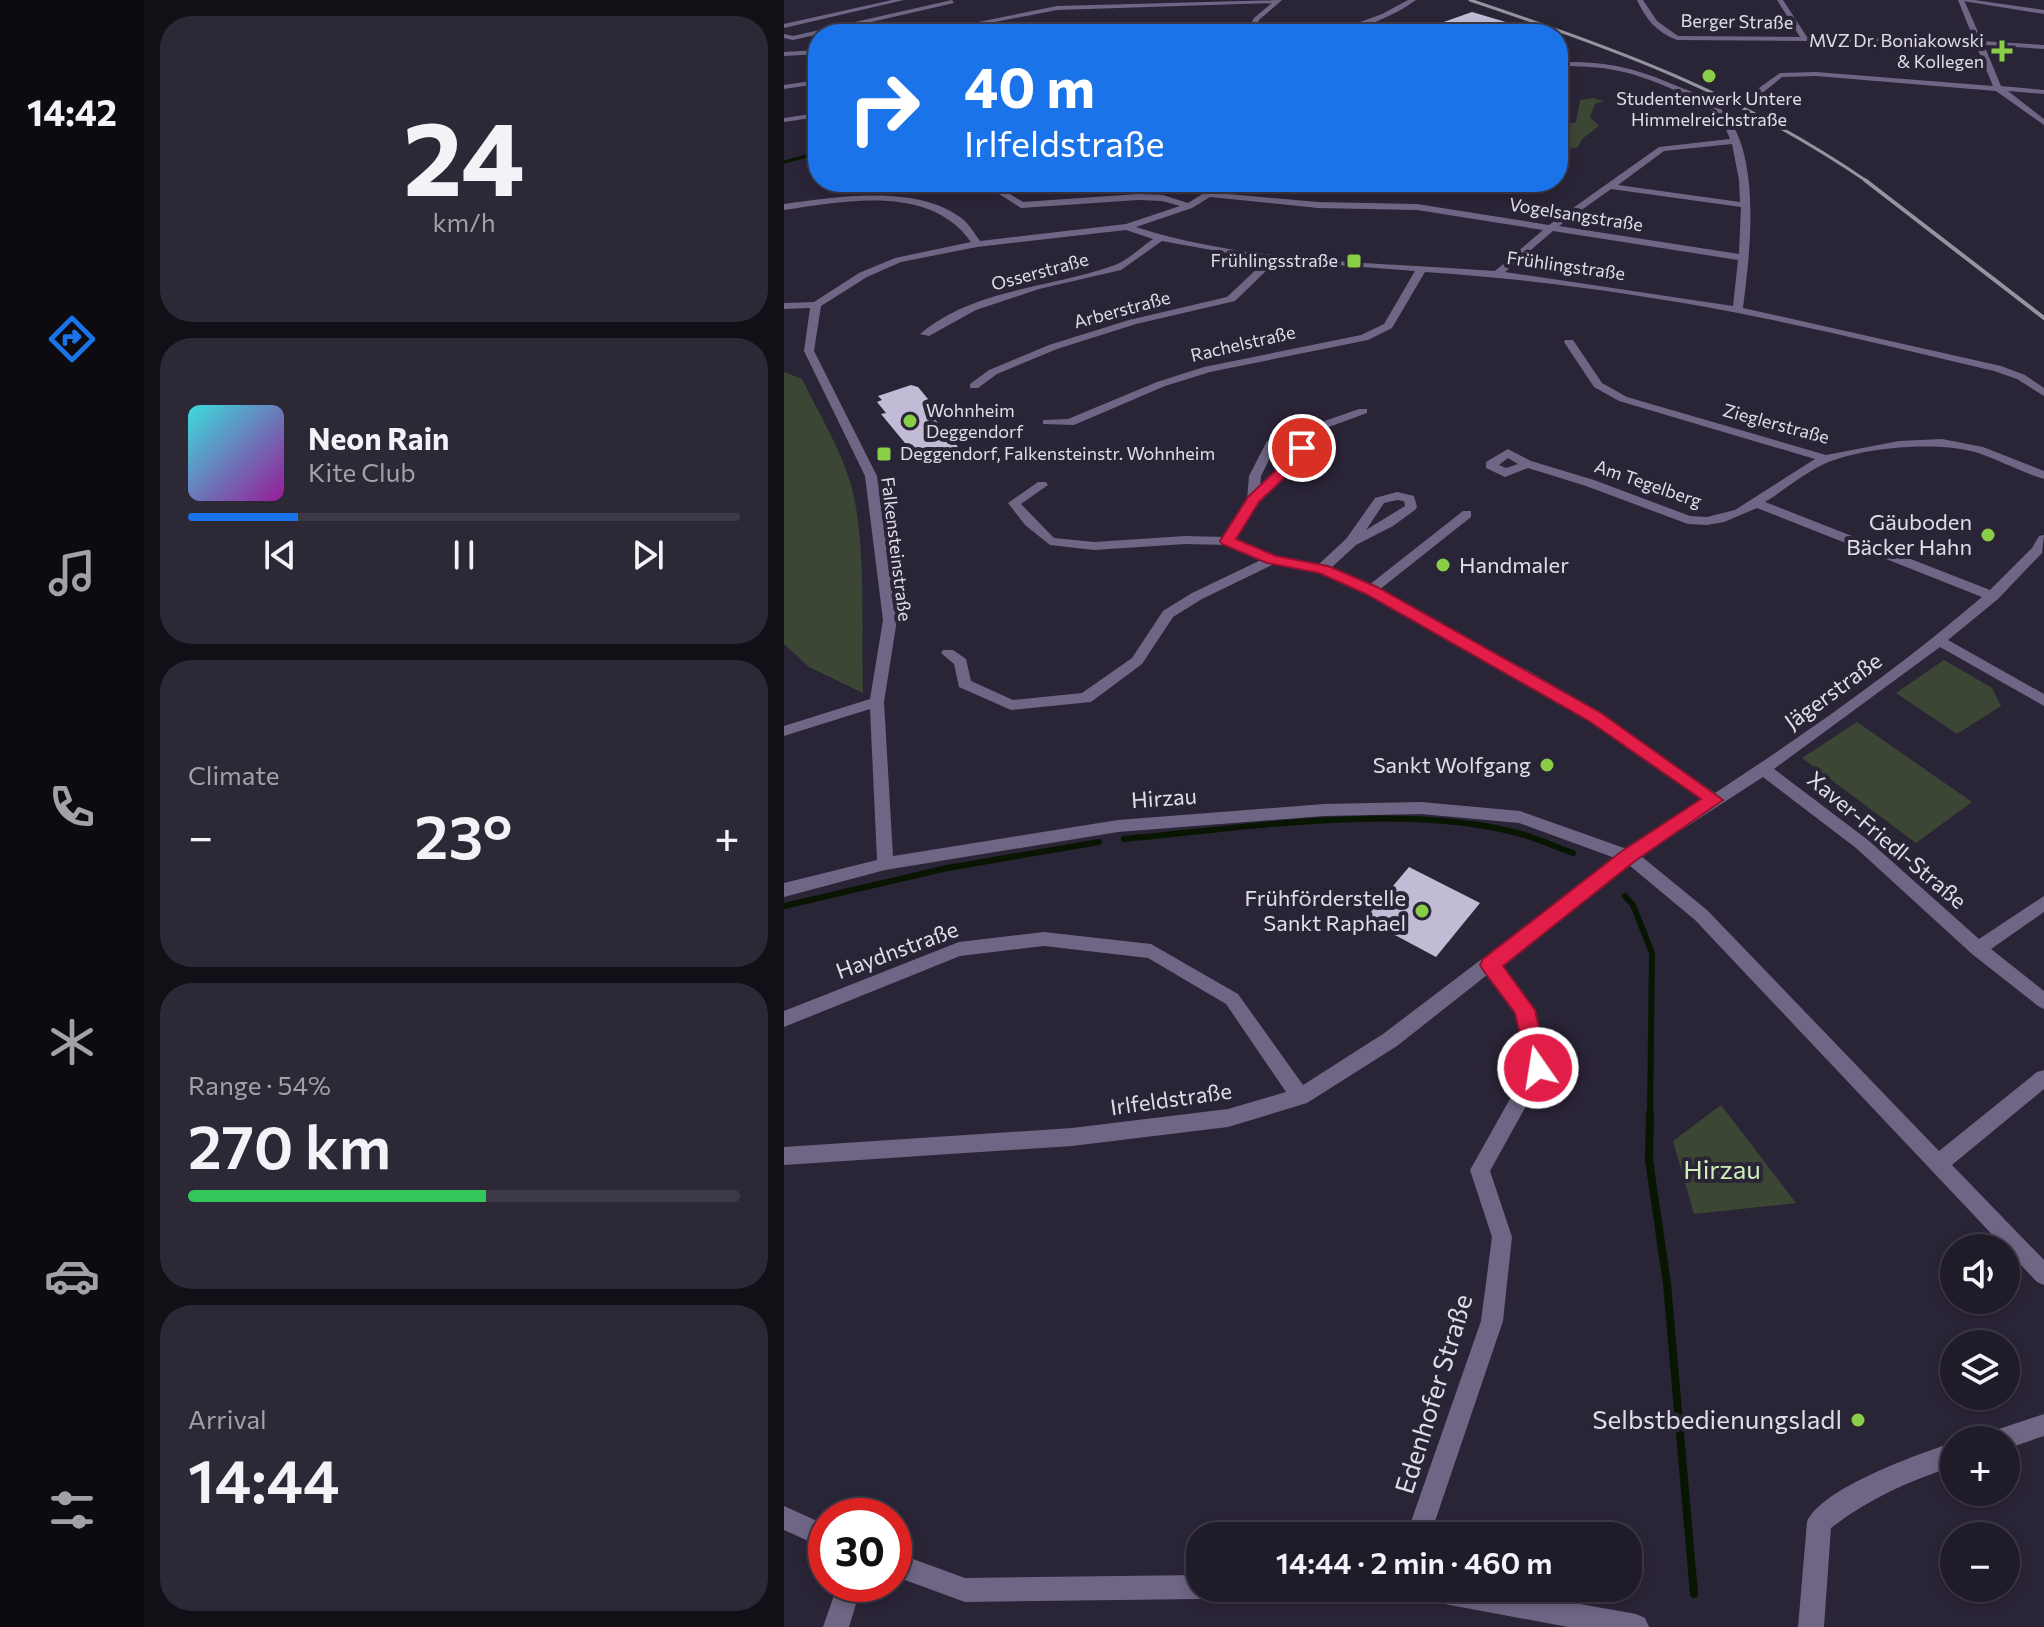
<!DOCTYPE html>
<html lang="en">
<head>
<meta charset="utf-8">
<style>
  :root { --surface:#201b29; --page:#2d2835; --text:#f1f3f6; --muted:#a2a1a8; --line:#3d3946; --accent:#1a73e8 }
  body { margin:0; font-family:Commissioner,sans-serif; background:var(--page); color:var(--text); height:100vh; display:flex; flex-direction:column; font-size:30px; white-space:nowrap }
  * { box-sizing:border-box; margin:0 }
  p { font-size:26px; color:var(--muted) }
  .icon { flex:none; width:44px; height:44px; fill:none; stroke:currentColor; stroke-width:2; stroke-linecap:round; stroke-linejoin:round }
  .map { position:relative; flex:1; overflow:hidden }
  .side { display:flex; flex-direction:column; gap:16px; padding:16px; background:#120f17; width:640px }
  .side>* { flex:none }
  .top-card { position:absolute; left:24px; top:24px; width:760px; height:168px; border-radius:32px; box-shadow:0 4px 12px #0003,0 0 0 2px var(--line); background:#1a73e8; color:#fff; overflow:hidden }
  .controls { position:absolute; left:1156px; top:1234px; display:grid; gap:16px }
  .controls a { display:grid; place-items:center; width:80px; height:80px; border-radius:50%; background:var(--surface); box-shadow:0 4px 12px #0003,0 0 0 2px var(--line); font-size:40px }
  .speed { position:absolute; left:24px; top:1498px; display:flex; gap:16px; font-size:40px; font-weight:700; text-align:center }
  .speed>* { display:grid; place-content:center; width:104px; height:104px; border-radius:50%; background:var(--surface); box-shadow:0 4px 12px #0003,0 0 0 2px var(--line); line-height:1 }
  .speed .limit { border:12px solid #d22; background:#fff; color:#111 }
  .pin { position:absolute; display:grid; place-items:center; width:68px; height:68px; color:#fff; margin:-34px; border:4px solid #fff; border-radius:50%; box-shadow:0 2px 8px #0007 }
  .me { position:absolute; width:88px; margin:-44px; rotate:347deg; stroke-linejoin:round; filter:drop-shadow(0 0 6px #0008) }
  .turn { display:flex; align-items:center; gap:28px; height:168px; padding:0 24px; font-size:36px }
  .turn .icon { width:104px; height:104px; stroke-width:2.5 }
  .turn b { display:block; font-size:56px; line-height:68px }
  .big { font-size:60px; font-weight:600; line-height:1.1 }
  .side .widget { flex:1; display:flex; flex-direction:column; justify-content:center; gap:12px; min-width:0; padding:0 28px; border-radius:32px; background:var(--page) }
  .side .dial { align-items:center; gap:0 }
  .dial b { font-size:104px; line-height:1 }
  .song { display:flex; align-items:center; gap:24px }
  .cover { width:96px; height:96px; border-radius:12px; background:linear-gradient(135deg,hsl(180 70% 55%),hsl(300 70% 35%)) }
  .played { height:8px; border-radius:4px; background:linear-gradient(90deg,var(--accent) 20%,var(--line) 20%) }
  .keys { display:flex; justify-content:space-around; direction:ltr }
  .heat { display:flex; justify-content:space-between; align-items:center; font-size:44px; direction:ltr }
  .charge { height:12px; border-radius:6px; background:linear-gradient(90deg,#34c759 54%,var(--line) 0) }
  .trip { position:absolute; left:402px; top:1522px; width:456px; height:80px; border-radius:32px; background:var(--surface); box-shadow:0 4px 12px #0003,0 0 0 2px var(--line); font-weight:600; line-height:80px; text-align:center }
  main { display:flex; flex:1; min-height:0 }
  .dock { display:flex; flex-direction:column; width:144px; justify-content:space-around; align-items:center; background:#0d0b10; color:var(--muted) }
  .dock .icon { width:56px; height:56px }
  .dock .active { color:var(--accent) }
  .dock b { font-size:36px; color:var(--text) }
  .map>svg:first-child { display:block }
  .green { fill:#3c4635 }
  .lines { fill:none; stroke-linecap:round; stroke-linejoin:round }
  .stream-far2 { stroke:#081500; stroke-width:3 }
  .stream-far1 { stroke:#081500; stroke-width:6 }
  .stream { stroke:#081500; stroke-width:8 }
  .building { fill:#c2bbd5 }
  .minor { fill:#6f6685; fill-rule:evenodd }
  .tertiary { fill:#6f6685; fill-rule:evenodd }
  .rail-far1 { stroke:#9692a1; stroke-width:3 }
  .rail { stroke:#9692a1; stroke-width:4 }
  .route { fill:#e11d48; stroke:#92132f; stroke-width:2 }
  .poi-dot { fill:#8ace47; stroke:#2a2437; stroke-width:3 }
  .labels { text-anchor:middle; stroke-width:8; stroke-linejoin:round; paint-order:stroke }
  .far-street-label { font-size:18px; fill:#e0ddea; stroke:#2a2437 }
  .far-poi-label { font-size:18px; fill:#e0ddea; stroke:#2a2437; text-anchor:end }
  .poi-label { font-size:22px; fill:#e0ddea; stroke:#2a2437; text-anchor:end }
  .street-label { font-size:22px; fill:#e0ddea; stroke:#2a2437 }
  .near-park-label { font-size:26px; fill:#ceeeb8; stroke:#2a2437 }
  .near-street-label { font-size:26px; fill:#e0ddea; stroke:#2a2437 }
  .near-poi-label { font-size:26px; fill:#e0ddea; stroke:#2a2437; text-anchor:end }
</style>
</head>
<body>
<main>
<nav class="dock">
<b>14:42</b>
<svg class="icon active" aria-label="directions" viewBox="0 0 24 24"><path d="M12 3l9 9-9 9-9-9zM9 14v-3h6M13 9l2 2-2 2"/></svg>
<svg class="icon" aria-label="music" viewBox="0 0 24 24"><path d="M9 18V5l10-2v13"/><circle cx="6" cy="18" r="3"/><circle cx="16" cy="16" r="3"/></svg>
<svg class="icon" aria-label="phone" viewBox="0 0 24 24"><path d="M5 4h4l2 5-3 2q2 4 5 5l2-3 5 2v4C11 20 4 13 5 4z"/></svg>
<svg class="icon" aria-label="climate" viewBox="0 0 24 24"><path d="M12 3v18M4 7l16 10M4 17L20 7"/></svg>
<svg class="icon" aria-label="car" viewBox="0 0 24 24"><path d="M5 17H2v-5l4-1 3-4h7l3 4 3 1v5h-3M9 17h6M6 11h13"/><circle cx="7" cy="17" r="2"/><circle cx="17" cy="17" r="2"/></svg>
<svg class="icon" aria-label="filters" viewBox="0 0 24 24"><path d="M4 7h16M4 17h16"/><circle cx="9" cy="7" r="2"/><circle cx="15" cy="17" r="2"/></svg>
</nav>
<section class="side">
<div class="widget dial"><b>24</b><p>km/h</p></div>
<div class="widget">
<div class="song"><i class="cover"></i><div><b>Neon Rain</b><p>Kite Club</p></div></div>
<div class="played"></div>
<div class="keys"><svg class="icon" aria-label="previous" viewBox="0 0 24 24"><path d="M18 5L8 12l10 7zM5 5v14"/></svg><svg class="icon" aria-label="pause" viewBox="0 0 24 24"><path d="M8 5v14M16 5v14"/></svg><svg class="icon" aria-label="next" viewBox="0 0 24 24"><path d="M6 5l10 7-10 7zM19 5v14"/></svg></div>
</div>
<div class="widget"><p>Climate</p>
<div class="heat"><a>−</a><b class="big">23°</b><a>+</a></div>
</div>
<div class="widget"><p>Range · 54%</p><b class="big">270 km</b><div class="charge"></div></div>
<div class="widget"><p>Arrival</p><b class="big">14:44</b></div>
</section>
<div class="map">
<svg width="1260" height="1627" viewBox="0 0 1260 1627">
  <rect width="100%" height="100%" fill="#2a2437"/>
  <g class="green">
    <path d="M809 98 820 101 811 104 806 117 815 126 798 139 793 148 774 149V138L781 134 777 126 792 122 796 100Z"/>
    <path d="M0 372 18 379C35 414 56 447 67 485 83 542 77 632 79 693L25 667 0 644Z"/>
    <path d="M1160 660 1208 688 1217 706 1173 734 1112 693Z"/>
    <path d="M1073 722 1188 802 1132 843 1018 758Z"/>
    <path d="M937 1105 1012 1203 910 1214 889 1141Z"/>
  </g>
  <g class="lines">
    <path class="stream-far2" d="M0 162 34 153"/>
    <g class="stream-far1">
      <path d="M340 839C460 828 620 802 737 834 755 839 772 847 789 853"/>
      <path d="M841 896 849 905 868 953 866 1115"/>
      <path d="M0 906 163 868 315 842"/>
    </g>
    <path class="stream" d="M866 1113 865 1160 883 1284 910 1594"/>
  </g>
  <g class="building">
    <path d="M688 12 749 30 748 34H689L654 24Z"/>
    <path d="M127 385 134 387 144 399 140 401 154 416 149 417 174 447 135 460 97 414 102 413 93 402 98 400 94 396Z"/>
    <path d="M625 867 696 903 652 957 581 919Z"/>
  </g>
  <g class="lines">
    <g class="minor">
      <path d="M108 0H120L0 28V24Z"/>
      <path d="M168 0 170 3 9 40 0 38V34L9 36Z"/>
      <path d="M498 0 475 20 469 34H461L470 18 488 3 273 10 150 34H135L273 6Z"/>
      <path d="M624 0H632C612 15 569 34 543 34L598 14Z"/>
      <path d="M853 0H859L873 21 894 36 1016 37 993 0H999L1023 37 1190 40 1174 0H1180L1198 41 1260 45V49L1200 45 1217 86 1260 90V94L1224 91 1260 119V125L1212 91 1032 76 998 77 971 99H965V95L996 73 1032 72 1209 86 1192 45 1147 42 893 40C873 33 861 18 853 0Z"/>
      <path d="M34 50V54L0 56V52Z"/>
      <path d="M774 62C821 61 850 67 893 86 907 92 925 96 936 108 979 150 966 252 959 308L1217 366 1241 375 1260 388V396L1233 379 1210 371C1125 351 1040 330 954 313 851 293 746 279 641 272L608 328 584 340 426 372 381 386 290 425 259 424V420L284 419 373 382 420 367 577 335 600 324 631 271 487 260 484 269 451 301 352 324 273 349 213 374 194 388H186V384L205 370 265 345 345 320 443 297 476 266 477 259 378 241 337 270 255 289 192 310 145 336 136 334C189 289 265 288 328 266 342 262 356 248 369 239L342 230 193 247 117 262 83 277 37 306 30 351 93 476 113 620 100 702 109 856 334 820 540 804 637 802 736 811 843 849 919 800 806 721 740 680 567 586 535 572 490 564 418 599 389 617 358 664 307 702 227 710 175 687 170 664 157 653 159 650H169L182 659 187 681 229 700 298 693 348 658 379 611 408 593 477 560 442 545 401 544 310 550 266 545 241 525 224 503 254 482H262L264 485 237 504 270 538 310 542 401 536 440 537 463 500 465 476 483 441 575 409H583V413L512 439 524 448 517 461 474 502 451 539 491 557 535 564 562 539 591 498 613 492 630 496 633 507 631 510 609 526 572 545 547 568 585 585 679 511H687V517L595 590 750 674 816 713 931 793C1023 733 1115 668 1198 597L973 508 940 522 923 525 904 524 802 486 744 468 721 477 702 468V462L724 449 747 461 810 480 906 516 923 517 951 510 1031 459 835 401 810 387 780 342 781 340H789L818 383 843 397 1042 455 1115 441 1158 439 1199 447 1260 471V479C1236 472 1214 459 1191 452 1151 441 1076 447 1038 465 1018 475 1000 490 981 502L1206 590 1248 548 1255 536 1260 535 1258 553 1214 599 1164 640 1260 694V706L1156 647 990 769 1084 840 1195 939 1260 896V912L1207 949 1260 991V1009L1254 1006 1188 954 1072 848 979 777 857 856 923 910 1155 1151 1253 1072 1260 1070V1089L1168 1165 1260 1260V1285L1253 1282 911 920 845 865 716 965 750 1010 763 1068 706 1171 728 1237 719 1321 646 1536H622L697 1321 708 1237 686 1170 744 1067 732 1013 703 975 613 1046 523 1103 444 1127 288 1146 0 1165V1147L288 1128 444 1109 502 1092 442 1004 364 958 260 946 176 956 0 1027V1011L175 942 260 932 367 944 454 994 519 1085 599 1034 831 858 735 823 637 814 540 816 334 832 101 870 0 897V883L93 860 86 709 0 736V726L86 699 99 620 81 476 20 351 26 308 0 309V303L30 302 75 273 111 258 187 242C146 184 62 201 0 210V204C53 197 136 183 181 221 186 226 191 234 196 241L342 224 396 206 378 201 354 200 237 208 196 182H206L239 202 354 194 379 195 404 203 438 182H448L433 193 534 202 633 204 765 225 875 147 946 139C936 109 915 101 888 89 844 70 822 66 774 66ZM948 144 955 180 956 202 834 185 880 151ZM827 189 957 207 955 254 775 226ZM426 197 534 208 633 210 759 230 711 271C596 262 462 263 352 227L408 208ZM769 231 954 260 949 306 721 272ZM502 443 512 449 508 456 476 486 477 476 492 446ZM724 458 734 464 722 468 715 465ZM613 500 620 501 621 506 582 530 600 503Z"/>
      <path d="M34 80V84L0 89V85Z"/>
      <path d="M34 113V117L0 122V118Z"/>
      <path d="M1260 1414V1436L1222 1449V1440H1202L1206 1432Z"/>
      <path d="M1170 1442V1466C1125 1481 1084 1499 1047 1528L1040 1627H1014L1023 1522C1037 1488 1135 1454 1170 1442Z"/>
      <path d="M0 1506 42 1525V1549L0 1530Z"/>
      <path d="M110 1552 181 1578 416 1575V1588H428L425 1596 416 1599 181 1602 110 1576Z"/>
      <path d="M54 1584H78L65 1627H39Z"/>
      <path d="M627 1588H707L852 1614 861 1618 865 1627H784L639 1600 630 1597Z"/>
    </g>
    <path class="tertiary" d="M1173 0H1190L1260 10V14Z"/>
    <path class="rail-far1" d="M686 0C833 49 954 93 1084 182"/>
    <path class="rail" d="M1081 180 1260 318"/>
  </g>
  <path class="route" d="M518 444 525 448 518 461 475 502 452 539 492 556 544 566 593 587 817 713 939 800 851 861 719 966 751 1010 764 1068 761 1075 754 1078 746 1075 731 1013 699 970 696 965 699 959 838 851 917 799 805 721 582 594 535 573 483 563 438 544 436 541 464 497 507 456 513 445Z"/>
  <g class="poi-dot">
    <path d="M1214 39h8v8h8v8h-8v8h-8v-8h-8v-8h8z"/>
    <circle cx="925" cy="76" r="8"/>
    <rect x="562" y="253" width="16" height="16" rx="4"/>
    <circle cx="126" cy="421" r="8"/>
    <rect x="92" y="446" width="16" height="16" rx="4"/>
    <circle cx="1204" cy="535" r="8"/>
    <circle cx="659" cy="565" r="8"/>
    <circle cx="763" cy="765" r="8"/>
    <circle cx="638" cy="911" r="8"/>
    <circle cx="1074" cy="1420" r="8"/>
  </g>
  <g class="labels">
    <g class="far-street-label">
      <text transform="translate(953 22) rotate(1)" y="6">Berger Straße</text>
      <text transform="translate(792 215) rotate(9)" y="6">Vogelsangstraße</text>
      <text transform="translate(782 266) rotate(8)" y="6">Frühlingstraße</text>
      <text transform="translate(256 272) rotate(-15)" y="6">Osserstraße</text>
      <text transform="translate(338 310) rotate(-15)" y="6">Arberstraße</text>
      <text transform="translate(459 344) rotate(-13)" y="6">Rachelstraße</text>
      <text transform="translate(992 424) rotate(15)" y="6">Zieglerstraße</text>
      <text transform="translate(864 484) rotate(19)" y="6">Am Tegelberg</text>
      <text transform="translate(112 549) rotate(83)" y="6">Falkensteinstraße</text>
    </g>
    <g class="far-poi-label">
      <text x="1200" y="47">MVZ Dr. Boniakowski<tspan x="1200" dy="21">&amp; Kollegen</tspan></text>
      <text x="925" y="105" text-anchor="middle">Studentenwerk Untere<tspan x="925" dy="21">Himmelreichstraße</tspan></text>
      <text x="554" y="267">Frühlingsstraße</text>
      <text x="142" y="417" text-anchor="start">Wohnheim<tspan x="142" dy="21">Deggendorf</tspan></text>
      <text x="116" y="460" text-anchor="start">Deggendorf, Falkensteinstr. Wohnheim</text>
    </g>
    <g class="poi-label">
      <text x="1188" y="530">Gäuboden<tspan x="1188" dy="25">Bäcker Hahn</tspan></text>
      <text x="675" y="573" text-anchor="start">Handmaler</text>
      <text x="747" y="773">Sankt Wolfgang</text>
      <text x="622" y="906">Frühförderstelle<tspan x="622" dy="25">Sankt Raphael</tspan></text>
    </g>
    <g class="street-label">
      <text transform="translate(1049 691) rotate(-36)" y="8">Jägerstraße</text>
      <text transform="translate(380 798) rotate(-4)" y="8">Hirzau</text>
      <text transform="translate(1103 840) rotate(40)" y="8">Xaver-Friedl-Straße</text>
      <text transform="translate(113 950) rotate(-20)" y="8">Haydnstraße</text>
      <text transform="translate(387 1099) rotate(-8)" y="8">Irlfeldstraße</text>
    </g>
    <g class="near-park-label">
      <text x="938" y="1179">Hirzau</text>
    </g>
    <g class="near-street-label">
      <text transform="translate(650 1394) rotate(-73)" y="9">Edenhofer Straße</text>
    </g>
    <g class="near-poi-label">
      <text x="1058" y="1429">Selbstbedienungsladl</text>
    </g>
  </g>
</svg>
<div class="controls">
<a><svg class="icon" aria-label="sound" viewBox="0 0 24 24"><path d="M4 9h4l5-4v14l-5-4H4zM17 9q2 3 0 6"/></svg></a>
<a><svg class="icon" aria-label="layers" viewBox="0 0 24 24"><path d="M12 4l9 5-9 5-9-5zM3 14l9 5 9-5"/></svg></a>
<a>+</a>
<a>−</a>
</div>
<div class="speed"><div class="limit">30</div></div>
<div class="pin" style="left:518px;top:448px;background:#d93025"><svg class="icon" aria-label="arrive" viewBox="0 0 24 24"><path d="M6 21V4h12l-3 4 3 4H6"/></svg></div>
<svg class="me" style="left:754px;top:1068px" viewBox="-20 -20 40 40"><circle r="17" fill="#e11d48" stroke="#fff" stroke-width="3"/><path d="M0-11L8 9 0 5-8 9z" fill="#fff"/></svg>
<div class="trip">14:44 · 2 min · 460 m</div>
<div class="top-card">
<div class="turn"><svg class="icon" aria-label="right" viewBox="0 0 24 24"><path d="M7 20v-9h11M14 6l5 5-5 5"/></svg><div><b>40 m</b>Irlfeldstraße</div></div>
</div>
</div>
</main>
</body>
</html>
